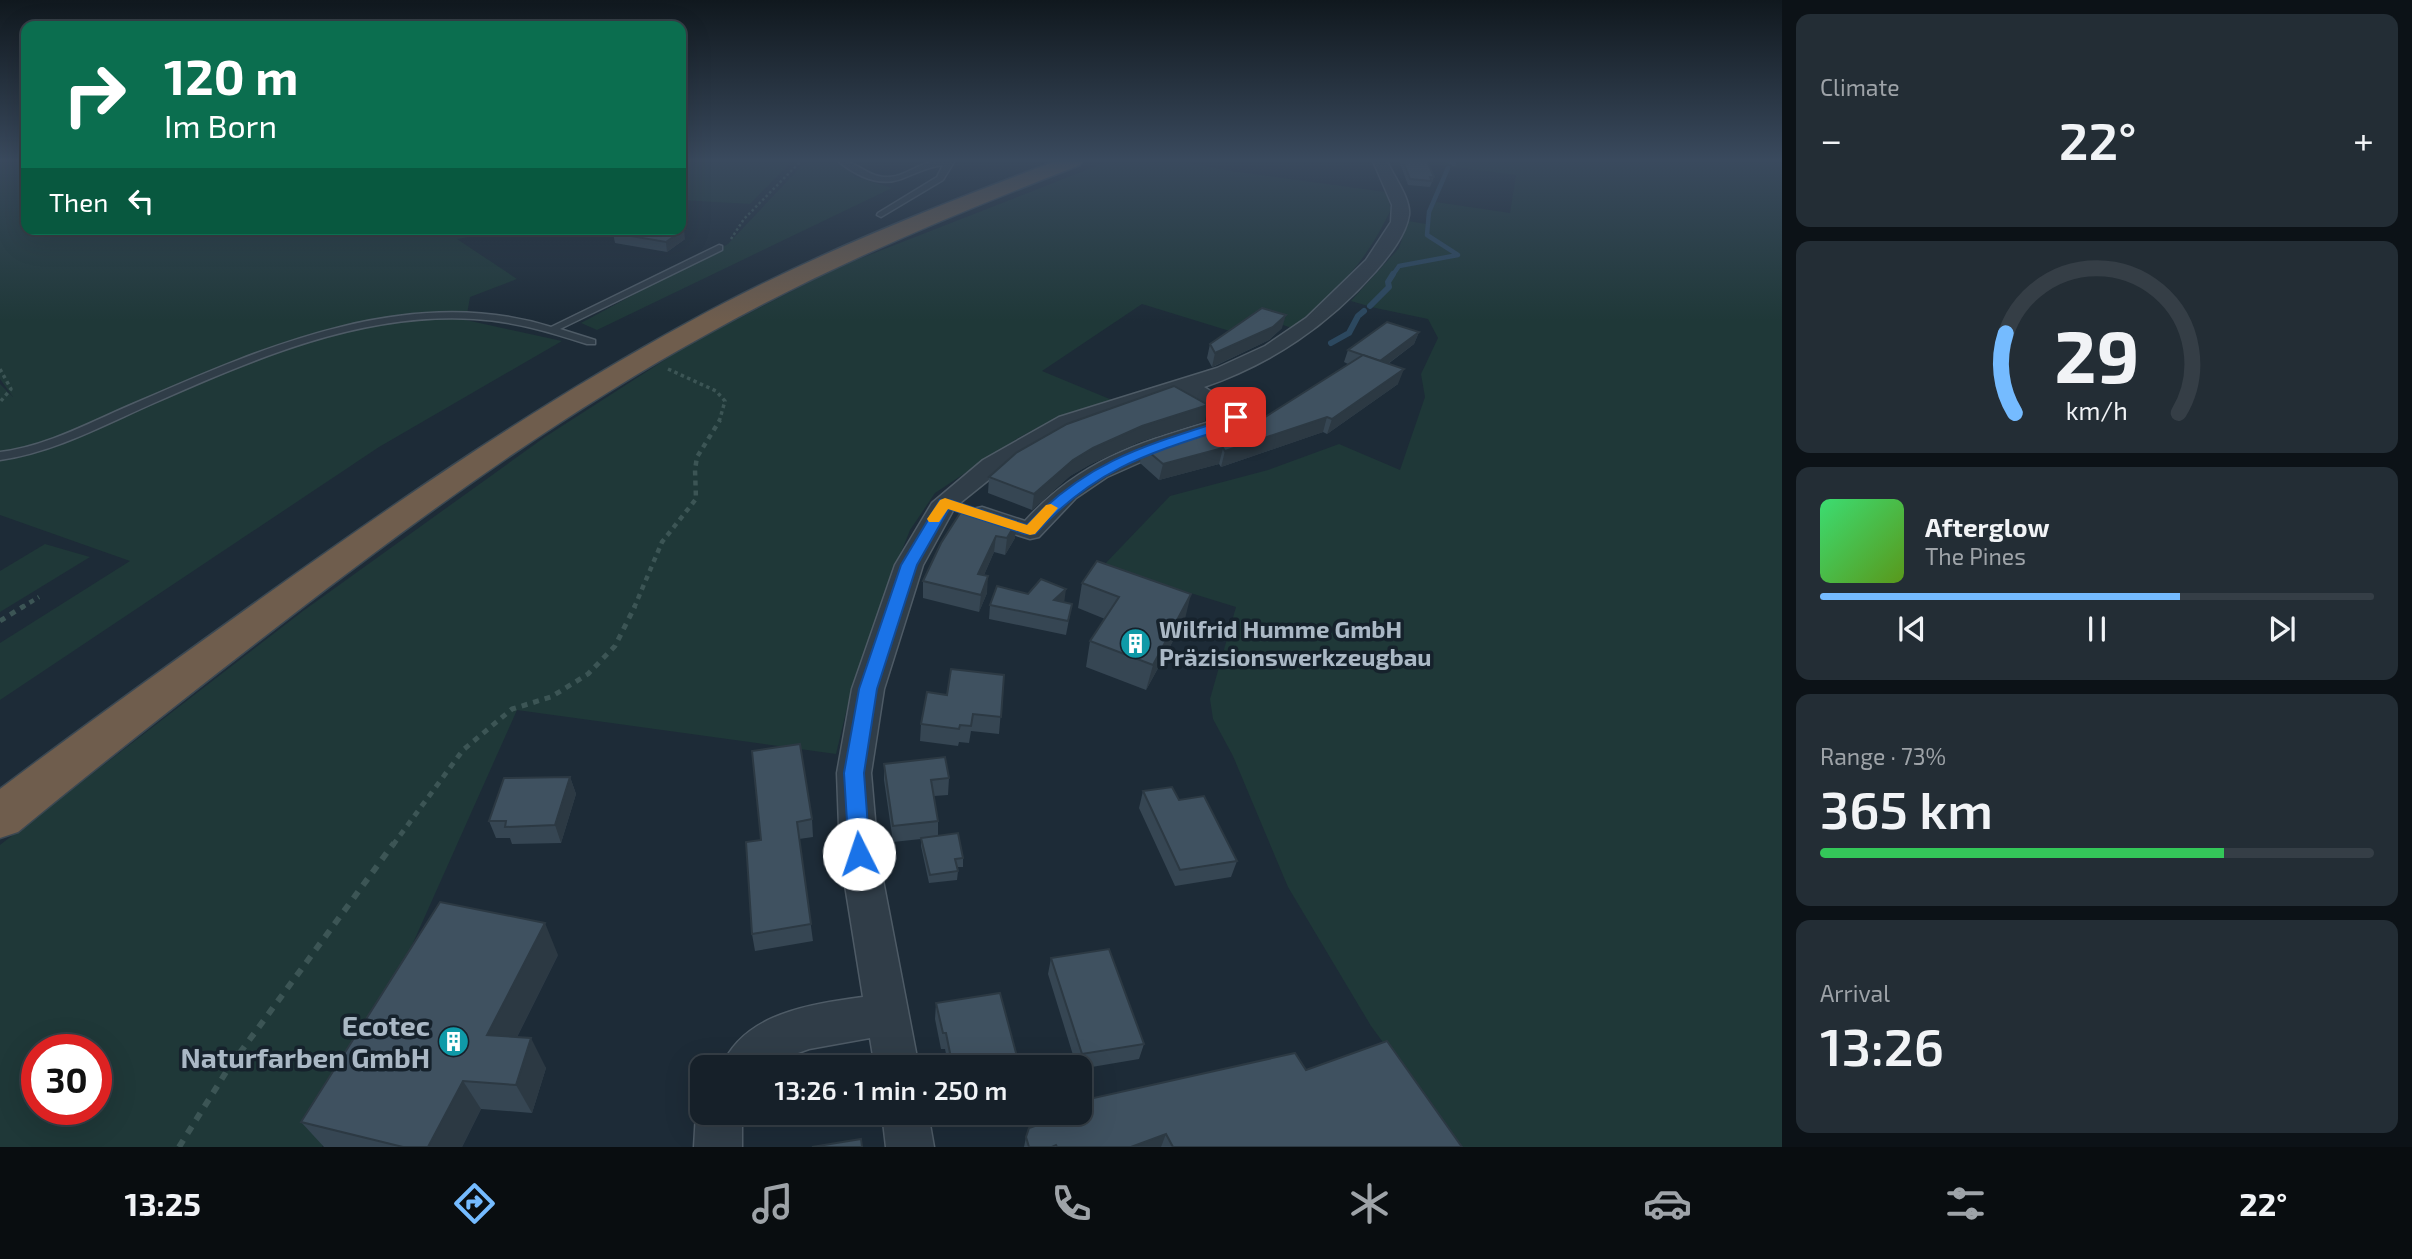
<!DOCTYPE html>
<html lang="en">
<head>
<meta charset="utf-8">
<style>
  :root { --surface:#162029; --page:#232d35; --text:#f1f3f6; --muted:#9ea3a8; --line:#353e46; --accent:#75bbff }
  body { margin:0; font-family:"Exo 2",sans-serif; background:var(--page); color:var(--text); height:100vh; display:flex; flex-direction:column; font-size:26px; white-space:nowrap }
  * { box-sizing:border-box; margin:0 }
  p { font-size:23px; color:var(--muted) }
  .icon { flex:none; width:38px; height:38px; fill:none; stroke:currentColor; stroke-width:2; stroke-linecap:round; stroke-linejoin:round }
  .map { position:relative; flex:1; overflow:hidden }
  .sheet { display:flex; flex-direction:column; gap:14px; padding:14px; background:#0c1217; width:630px }
  .sheet>* { flex:none }
  .top-card { position:absolute; left:21px; top:21px; width:665px; height:214px; border-radius:14px; box-shadow:0 7px 28px #0002,0 0 0 2px var(--line); background:#0b6e4f; color:#fff; overflow:hidden }
  .speed { position:absolute; left:21px; top:1034px; display:flex; gap:14px; font-size:35px; font-weight:700; text-align:center }
  .speed>* { display:grid; place-content:center; width:91px; height:91px; border-radius:50%; background:var(--surface); box-shadow:0 7px 28px #0002,0 0 0 2px var(--line); line-height:1 }
  .speed .limit { border:10px solid #d22; background:#fff; color:#111 }
  .pin { position:absolute; display:grid; place-items:center; width:60px; height:60px; color:#fff; margin:-30px; border-radius:14px; box-shadow:0 4px 10px #0006 }
  .me { position:absolute; width:77px; margin:-38px; rotate:356deg; stroke-linejoin:round; filter:drop-shadow(0 0 5px #0008) }
  .turn { display:flex; align-items:center; gap:24px; height:147px; padding:0 28px; font-size:32px }
  .turn .icon { width:91px; height:91px; stroke-width:2.5 }
  .turn b { display:block; font-size:49px; line-height:60px }
  .then { display:flex; align-items:center; height:66px; padding:0 28px; background:#0003; gap:14px; font-size:26px }
  .big { font-size:52px; font-weight:600; line-height:1.1 }
  .sheet .card { flex:1; display:flex; flex-direction:column; justify-content:center; gap:10px; min-width:0; padding:0 24px; border-radius:14px; background:var(--page) }
  .sheet .dial { align-items:center; gap:0 }
  .dial svg { height:182px; overflow:visible; fill:none; stroke:var(--line); stroke-width:7; stroke-linecap:round; text-anchor:middle }
  .dial text { fill:var(--text); stroke:none }
  .song { display:flex; align-items:center; gap:21px }
  .cover { width:84px; height:84px; border-radius:10px; background:linear-gradient(135deg,hsl(140 70% 55%),hsl(90 70% 35%)) }
  .played { height:7px; border-radius:4px; background:linear-gradient(90deg,var(--accent) 65%,var(--line) 65%) }
  .keys { display:flex; justify-content:space-around; direction:ltr }
  .heat { display:flex; justify-content:space-between; align-items:center; font-size:38px; direction:ltr }
  .charge { height:10px; border-radius:5px; background:linear-gradient(90deg,#34c759 73%,var(--line) 0) }
  .trip { position:absolute; left:690px; top:1055px; width:402px; height:70px; border-radius:14px; background:var(--surface); box-shadow:0 7px 28px #0002,0 0 0 2px var(--line); font-weight:600; line-height:70px; text-align:center }
  .menu { display:flex; height:112px; justify-content:space-around; align-items:center; background:#090d10; color:var(--muted) }
  .menu .icon { width:49px; height:49px }
  .menu .selected { color:var(--accent) }
  .menu b { font-size:32px; color:var(--text) }
  main { display:flex; flex:1; min-height:0 }
  .map>svg:first-child { display:block }
  .green { fill:#1f3838; fill-rule:evenodd }
  .lines { fill:none; stroke-linecap:round; stroke-linejoin:round }
  .stream-far1 { stroke:#2c485f; stroke-width:4.5 }
  .stream { stroke:#2c485f; stroke-width:6 }
  .service-casing { stroke:#4e5b66; stroke-width:3 }
  .minor-casing { stroke:#4e5b66; stroke-width:3 }
  .motorway-casing { stroke:#3b4852; stroke-width:3 }
  .path-far4 { stroke:#3c5555; stroke-width:2.5; stroke-dasharray:2.5 2.5; stroke-linecap:butt }
  .path-far3 { stroke:#3c5555; stroke-width:3.5; stroke-dasharray:3.5 3.5; stroke-linecap:butt }
  .path-far2 { stroke:#3c5555; stroke-width:4.5; stroke-dasharray:5 5; stroke-linecap:butt }
  .path-far1 { stroke:#3c5555; stroke-width:5; stroke-dasharray:6 6; stroke-linecap:butt }
  .path { stroke:#3c5555; stroke-width:6; stroke-dasharray:8 8; stroke-linecap:butt }
  .service { fill:#303d48; fill-rule:evenodd }
  .minor { fill:#303d48; fill-rule:evenodd }
  .motorway { fill:#6f5d4d; fill-rule:evenodd }
  .wall { fill:#364653 }
  .shaded-wall { fill:#2c3943 }
  .building { fill:#3f5160; stroke:#2c3943; stroke-width:2 }
  .route { fill:#1a73e8; stroke:#114b97; stroke-width:2 }
  .slow { fill:#f59e0b }
  .labels { text-anchor:middle; stroke-width:7; stroke-linejoin:round; paint-order:stroke }
  .poi-label { font-size:24px; font-weight:bold; fill:#aab8c5; stroke:#16222c; text-anchor:start }
  .near-poi-label { font-size:28px; font-weight:bold; fill:#aab8c5; stroke:#16222c; text-anchor:end }
</style>
</head>
<body>
<main>
<div class="map">
<svg width="1782" height="1147" viewBox="0 0 1782 1147">
  <rect width="100%" height="100%" fill="#1d2b37"/>
  <g class="green">
    <path d="M0 161H26V229H519L457 239 517 279 470 297 466 320 562 341 379 447 0 700V643L130 561 0 515V384L13 397 0 379Z"/>
    <path d="M681 161H792L750 204 681 200Z"/>
    <path d="M803 161H843L854 176 892 188 597 330 581 323 728 244 804 163Z"/>
    <path d="M1109 161H1179L1231 171 1386 192 1391 209C1366 263 1337 291 1292 328L1256 316 1233 332 1142 304 1042 371 1112 400 1060 416 1018 438 935 493 910 530 897 563 848 704 836 754 517 710 322 1147H0V845L303 611 545 437 691 343 841 266ZM37 1050H96V1110H37Z"/>
    <path d="M1408 161H1782V1147H1460L1371 1026 1288 887 1233 756 1213 719 1210 699 1236 607 1103 566 1170 496 1268 470 1339 444 1400 470 1425 397 1421 374 1438 338 1428 319 1371 307 1390 287V282L1400 266 1460 256 1429 235 1431 212 1436 202 1510 213 1516 175Z"/>
    <path d="M1408 221 1426 224V235L1456 255 1397 265 1387 281 1388 287 1368 306 1351 301 1399 248Z"/>
    <path d="M45 544 90 557 0 612V571Z"/>
  </g>
  <g class="lines">
    <g class="stream-far1">
      <path d="M1448 161 1454 164"/>
      <path d="M1392 276 1399 266 1458 255 1427 235 1429 212 1448 168"/>
    </g>
    <g class="stream">
      <path d="M1370 306 1389 287 1388 282 1393 274"/>
      <path d="M1331 343 1349 333 1358 316 1364 311"/>
    </g>
    <defs>
      <g id="service">
        <path d="M838 161C858 159 869 182 896 176 915 171 930 155 954 162L943 180 881 217 877 215 878 213 937 177 943 165C924 168 917 173 901 179 878 187 855 175 838 161Z"/>
        <path d="M719 245 722 246V250L560 329 595 340V344H587C550 332 513 321 474 319 362 312 254 359 154 403 104 425 55 452 0 460V452C49 446 94 420 140 401 266 346 412 283 551 327Z"/>
      </g>
      <g id="minor">
        <path d="M1373 161H1387C1393 176 1411 198 1409 215 1406 235 1389 256 1376 271 1327 326 1273 363 1204 387L1244 412 1247 417 1241 427 1163 452 1107 477 1076 498 1039 537 1030 539 973 521 969 515 973 509 982 507 1025 521C1083 457 1143 442 1222 418L1184 394 1075 427 1001 470 955 507 923 565 884 689 871 773 878 854 919 1068H875L870 1038 809 1049 787 1057 773 1068H721C743 1013 811 1004 863 997L840 854 837 773 852 689 895 565 932 503 983 460 1059 417 1217 368 1265 346 1306 318 1366 260 1391 222 1392 205Z"/>
        <path d="M702 1099V1113H742V1147H694L696 1113Z"/>
        <path d="M882 1113H928L934 1147H886Z"/>
      </g>
      <path id="motorway" d="M1056 161H1083L1080 165C954 214 829 266 711 332 563 413 425 513 291 616 199 687 108 758 18 832L0 838V789C87 723 177 659 266 595 402 498 540 403 687 323 805 258 931 208 1056 161Z"/>
    </defs>
    <use href="#service" class="service-casing"/>
    <use href="#minor" class="minor-casing"/>
    <use href="#motorway" class="motorway-casing"/>
    <path class="path-far4" d="M731 239 744 219 801 161"/>
    <g class="path-far3">
      <path d="M0 369 11 389 0 402"/>
      <path d="M668 369 716 391 725 401 719 422"/>
    </g>
    <g class="path-far2">
      <path d="M21 608 39 597"/>
      <path d="M634 608 662 542 696 499 695 470 697 457 720 420"/>
    </g>
    <g class="path-far1">
      <path d="M0 621 24 606"/>
      <path d="M393 845 463 750 512 709 551 697 588 674 615 646 635 606"/>
    </g>
    <path class="path" d="M179 1147 228 1069 394 843"/>
    <use href="#service" class="service"/>
    <use href="#minor" class="minor"/>
    <use href="#motorway" class="motorway"/>
  </g>
  <g class="wall">
    <path d="M1399 161H1427L1434 177 1430 187 1408 185Z"/>
    <path d="M613 233 685 239 667 252 615 243Z"/>
    <path d="M1282 328 1269 340 1215 366 1212 367 1207 358 1210 344Z"/>
    <path d="M1419 332 1414 344 1388 364 1398 384 1327 434 1323 432 1221 467 1219 464 1159 480 1140 463 1143 447 1242 425 1262 419 1348 364 1344 362 1348 350Z"/>
    <path d="M1205 421 1139 442 1091 464 1070 476 1032 510 988 493 989 477Z"/>
    <path d="M964 507 1015 538 1005 555 994 552 984 575 987 593 979 612 923 598V581Z"/>
    <path d="M1082 583 1185 619 1146 690 1086 667 1090 641 1105 619 1078 608Z"/>
    <path d="M1064 602 1072 604 1066 635 989 619 990 605Z"/>
    <path d="M1004 675 999 734 971 731 969 743 959 742 958 746 920 741 921 724 947 695Z"/>
    <path d="M752 751 812 819 813 837 799 839 813 941 755 951 752 934 761 840Z"/>
    <path d="M884 764 949 778 948 795 934 796 938 821V836L963 858V867H957L958 871 957 880 929 883 921 846V839L893 842 884 780Z"/>
    <path d="M570 777 576 794 561 843 512 844 510 838H496L489 821Z"/>
    <path d="M1143 791 1237 861 1231 877 1175 886 1139 808Z"/>
    <path d="M558 955 517 1037 546 1068 532 1113 481 1109 462 1147H324L301 1122Z"/>
    <path d="M1051 958 1144 1044 1139 1059 1080 1069V1068H1077L1048 974Z"/>
    <path d="M936 1003 1019 1064 1018 1068H949L945 1049H941L935 1019Z"/>
    <path d="M1306 1070 1462 1147H1024L1026 1137 1038 1126 1041 1113H1080Z"/>
  </g>
  <g class="shaded-wall">
    <path d="M684 229 685 239 667 252 666 242Z"/>
    <path d="M1286 315 1282 328 1269 340 1212 367 1215 353Z"/>
    <path d="M1419 332 1414 344 1374 374 1379 362Z"/>
    <path d="M1404 369 1398 384 1327 434 1332 419Z"/>
    <path d="M1208 405 1205 421 1139 442 1091 464 1070 476 1032 510 1034 494 1073 460 1093 448 1142 426Z"/>
    <path d="M1327 417 1323 432 1221 467 1225 451Z"/>
    <path d="M1223 448 1219 464 1159 480 1163 464Z"/>
    <path d="M1017 521 1015 538 1005 555 1007 538Z"/>
    <path d="M996 536 994 552 977 591 978 574Z"/>
    <path d="M988 576 987 593 979 612 981 595Z"/>
    <path d="M1066 589 1064 604 1054 600Z"/>
    <path d="M1191 594 1185 619 1146 690 1153 665Z"/>
    <path d="M570 777 576 794 561 843 555 825Z"/>
    <path d="M545 923 558 955 503 1065 487 1035Z"/>
    <path d="M531 1038 546 1068 532 1113 516 1085Z"/>
    <path d="M463 1081 481 1109 462 1147H428Z"/>
    <path d="M1166 1134 1161 1147H1131Z"/>
  </g>
  <g class="building">
    <path d="M1403 161H1427L1434 177H1430L1432 181 1410 179Z"/>
    <path d="M681 228 684 229 666 242 613 233 624 229H681Z"/>
    <path d="M1262 308 1286 315 1273 327 1215 353 1210 344Z"/>
    <path d="M1387 322 1419 332 1380 361 1348 350Z"/>
    <path d="M1363 355 1404 369 1332 419 1327 417 1225 451 1223 448 1163 464 1143 447 1231 419 1242 425 1262 419Z"/>
    <path d="M1174 386 1208 405 1142 426 1093 448 1073 460 1034 494 989 477 1016 453 1067 424Z"/>
    <path d="M964 507 1017 521 1007 538 996 536 978 574 988 576 981 595 923 581 941 543Z"/>
    <path d="M1097 561 1191 594 1153 665 1090 641 1119 597 1082 583Z"/>
    <path d="M1041 579 1066 589 1054 600 1072 604 1068 621 990 605 997 586 1028 594Z"/>
    <path d="M951 669 1004 675 1001 717 973 714 971 726 960 725 959 729 921 724 927 692 947 695Z"/>
    <path d="M800 744 812 819 797 822 811 924 752 934 746 842 761 840 752 751Z"/>
    <path d="M945 757 949 778 931 780 938 821 893 826 884 764Z"/>
    <path d="M570 777 555 825 505 827 506 821H489L504 778Z"/>
    <path d="M1172 787 1179 800 1204 796 1237 861 1180 870 1143 791Z"/>
    <path d="M958 833 963 858 955 859 958 871 930 875 921 838Z"/>
    <path d="M440 902 545 923 487 1035 531 1038 516 1085 463 1081 428 1147H403L301 1122Z"/>
    <path d="M1109 949 1144 1044 1082 1054 1051 958Z"/>
    <path d="M1000 993 1019 1064 1000 1068H953L946 1033H943L936 1003Z"/>
    <path d="M1387 1041 1462 1147H1173L1166 1134 1131 1147H1057L1056 1145 1052 1147H1029L1026 1137 1029 1128 1047 1122 1043 1113H1080V1101L1295 1053 1306 1070Z"/>
    <path d="M861 1139 862 1147H812Z"/>
  </g>
  <linearGradient id="sky" x2="0" y2="1"><stop stop-color="#10181e"/><stop offset="0.5" stop-color="#3a4a5e"/><stop offset="1" stop-color="#3a4a5e" stop-opacity="0"/></linearGradient>
  <rect width="1782" height="321" fill="url(#sky)"/>
  <path class="route" d="M1236 413 1242 417 1237 425C1153 452 1097 466 1035 534H1025L949 509 917 565 877 689 864 773 870 854 867 860 859 863 852 860 849 854 844 773 859 689 901 565 940 500H950L1027 525C1088 460 1147 445 1228 419Z"/>
  <path class="slow" d="M945 498 1027 525 1046 505 1051 504 1058 508 1035 534 1030 535 948 509 939 522H929L927 519 940 500Z"/>
  <defs>
    <symbol id="building-disc" viewBox="-11 -11 22 22"><circle r="9.5" fill="#0f9aa8" stroke="#16222c"/><path d="M-4-6H4V6H1V3H-1V6H-4ZM-2.5-4.3h1.7v1.8h-1.7ZM.8-4.3h1.7v1.8H.8ZM-2.5-1h1.7V.8h-1.7ZM.8-1h1.7V.8H.8Z" fill="#fff"/></symbol>
  </defs>
  <g fill-rule="evenodd">
    <use href="#building-disc" x="1118" y="626" width="35" height="35"/>
    <use href="#building-disc" x="436" y="1024" width="35" height="35"/>
  </g>
  <g class="labels">
    <g class="poi-label">
      <text x="1159" y="638">Wilfrid Humme GmbH<tspan x="1159" dy="28">Präzisionswerkzeugbau</tspan></text>
    </g>
    <g class="near-poi-label">
      <text x="430" y="1036">Ecotec<tspan x="430" dy="32">Naturfarben GmbH</tspan></text>
    </g>
  </g>
</svg>
<div class="speed"><div class="limit">30</div></div>
<div class="pin" style="left:1236px;top:417px;background:#d93025"><svg class="icon" aria-label="arrive" viewBox="0 0 24 24"><path d="M6 21V4h12l-3 4 3 4H6"/></svg></div>
<svg class="me" style="left:859px;top:854px" viewBox="-20 -20 40 40"><circle r="19" fill="#fff"/><path d="M0-13L10 11 0 6-10 11z" fill="#1a73e8"/></svg>
<div class="trip">13:26 · 1 min · 250 m</div>
<div class="top-card">
<div class="turn"><svg class="icon" aria-label="right" viewBox="0 0 24 24"><path d="M7 20v-9h11M14 6l5 5-5 5"/></svg><div><b>120 m</b>Im Born</div></div>
<div class="then">Then<svg class="icon" aria-label="left" viewBox="0 0 24 24"><path d="M17 20v-9H6M10 6l-5 5 5 5"/></svg></div>
</div>
</div>
<section class="sheet">
<div class="card"><p>Climate</p>
<div class="heat"><a>−</a><b class="big">22°</b><a>+</a></div>
</div>
<div class="card dial"><svg viewBox="0 0 100 80">
<path d="M14 69A42 42 0 1 1 86 69"/>
<path d="M14 69A42 42 0 0 1 10 34" stroke="#75bbff"/>
<text x="50" y="56" font-size="32" font-weight="700">29</text>
<text x="50" y="72" font-size="11">km/h</text>
</svg></div>
<div class="card">
<div class="song"><i class="cover"></i><div><b>Afterglow</b><p>The Pines</p></div></div>
<div class="played"></div>
<div class="keys"><svg class="icon" aria-label="previous" viewBox="0 0 24 24"><path d="M18 5L8 12l10 7zM5 5v14"/></svg><svg class="icon" aria-label="pause" viewBox="0 0 24 24"><path d="M8 5v14M16 5v14"/></svg><svg class="icon" aria-label="next" viewBox="0 0 24 24"><path d="M6 5l10 7-10 7zM19 5v14"/></svg></div>
</div>
<div class="card"><p>Range · 73%</p><b class="big">365 km</b><div class="charge"></div></div>
<div class="card"><p>Arrival</p><b class="big">13:26</b></div>
</section>
</main>
<nav class="menu">
<b>13:25</b>
<svg class="icon selected" aria-label="directions" viewBox="0 0 24 24"><path d="M12 3l9 9-9 9-9-9zM9 14v-3h6M13 9l2 2-2 2"/></svg>
<svg class="icon" aria-label="music" viewBox="0 0 24 24"><path d="M9 18V5l10-2v13"/><circle cx="6" cy="18" r="3"/><circle cx="16" cy="16" r="3"/></svg>
<svg class="icon" aria-label="phone" viewBox="0 0 24 24"><path d="M5 4h4l2 5-3 2q2 4 5 5l2-3 5 2v4C11 20 4 13 5 4z"/></svg>
<svg class="icon" aria-label="climate" viewBox="0 0 24 24"><path d="M12 3v18M4 7l16 10M4 17L20 7"/></svg>
<svg class="icon" aria-label="car" viewBox="0 0 24 24"><path d="M5 17H2v-5l4-1 3-4h7l3 4 3 1v5h-3M9 17h6M6 11h13"/><circle cx="7" cy="17" r="2"/><circle cx="17" cy="17" r="2"/></svg>
<svg class="icon" aria-label="filters" viewBox="0 0 24 24"><path d="M4 7h16M4 17h16"/><circle cx="9" cy="7" r="2"/><circle cx="15" cy="17" r="2"/></svg>
<b>22°</b>
</nav>
</body>
</html>
